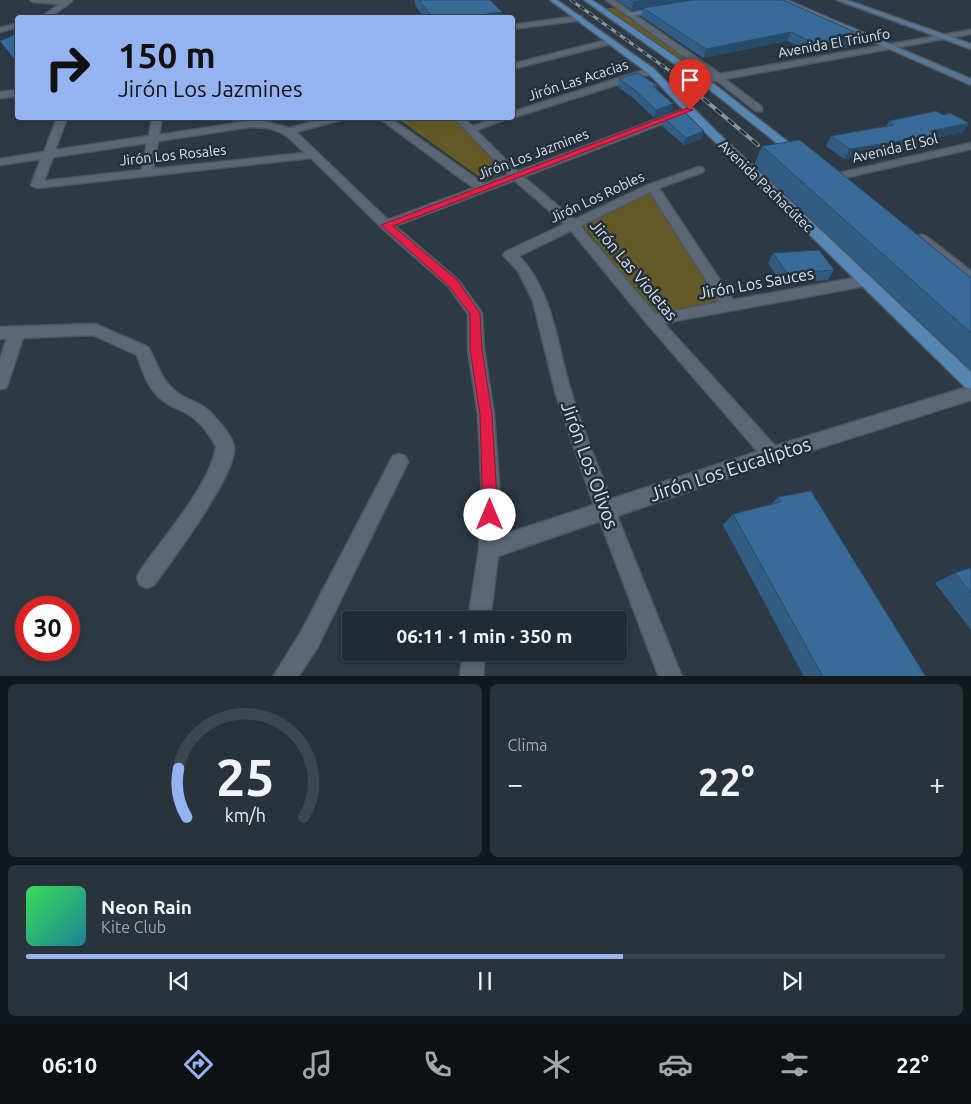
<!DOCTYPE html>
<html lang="es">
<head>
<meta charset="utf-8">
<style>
  :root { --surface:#222b33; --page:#2a333b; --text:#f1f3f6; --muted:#a2a7ac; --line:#3f474e; --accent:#95b2f1 }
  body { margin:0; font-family:Ubuntu,sans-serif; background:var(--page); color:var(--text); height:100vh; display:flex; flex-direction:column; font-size:19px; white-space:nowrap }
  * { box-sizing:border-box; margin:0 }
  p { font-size:16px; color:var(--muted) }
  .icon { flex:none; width:28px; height:28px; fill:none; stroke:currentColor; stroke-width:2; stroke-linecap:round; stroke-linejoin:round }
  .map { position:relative; height:676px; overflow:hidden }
  .panel { display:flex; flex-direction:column; gap:8px; padding:8px; background:#13181c; flex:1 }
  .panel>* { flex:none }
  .hud { position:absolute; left:15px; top:15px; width:500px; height:105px; border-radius:5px; box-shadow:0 2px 8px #0003,0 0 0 1px var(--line); background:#95b2f1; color:#111; overflow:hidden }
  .speed { position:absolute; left:15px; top:596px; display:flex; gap:10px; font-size:25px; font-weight:700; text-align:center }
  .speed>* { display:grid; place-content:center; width:65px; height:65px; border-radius:50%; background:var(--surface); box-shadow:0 2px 8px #0003,0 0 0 1px var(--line); line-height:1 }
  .speed .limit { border:8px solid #d22; background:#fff; color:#111 }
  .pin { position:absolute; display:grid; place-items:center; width:42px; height:42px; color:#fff; margin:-51px -21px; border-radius:50% 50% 50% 0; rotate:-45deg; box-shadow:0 0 5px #0007 }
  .pin .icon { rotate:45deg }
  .me { position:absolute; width:55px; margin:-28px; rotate:0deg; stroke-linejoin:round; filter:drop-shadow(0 0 4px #0008) }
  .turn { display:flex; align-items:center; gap:18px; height:105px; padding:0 20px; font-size:22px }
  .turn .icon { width:65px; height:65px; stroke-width:2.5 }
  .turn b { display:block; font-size:35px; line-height:42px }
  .big { font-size:38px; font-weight:600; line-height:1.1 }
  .panel .widget { flex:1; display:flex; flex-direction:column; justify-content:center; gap:8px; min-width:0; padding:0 18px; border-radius:8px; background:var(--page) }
  .panel .dial { align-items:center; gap:0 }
  .dial svg { height:130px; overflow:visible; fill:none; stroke:var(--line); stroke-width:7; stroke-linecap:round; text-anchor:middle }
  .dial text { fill:var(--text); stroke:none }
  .song { display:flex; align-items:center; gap:15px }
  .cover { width:60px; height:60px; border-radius:8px; background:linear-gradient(135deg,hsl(130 70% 55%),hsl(190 70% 35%)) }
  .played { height:5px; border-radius:2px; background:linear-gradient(90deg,var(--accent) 65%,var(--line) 65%) }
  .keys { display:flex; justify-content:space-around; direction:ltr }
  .heat { display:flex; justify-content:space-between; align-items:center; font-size:28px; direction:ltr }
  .panel .tiles { flex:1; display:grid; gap:8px; grid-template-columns:1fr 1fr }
  .widget:last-child { grid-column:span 2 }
  .trip { position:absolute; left:342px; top:611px; width:285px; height:50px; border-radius:5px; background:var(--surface); box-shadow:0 2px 8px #0003,0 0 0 1px var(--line); font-weight:600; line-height:50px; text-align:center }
  .menu { display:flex; height:80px; justify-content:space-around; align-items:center; background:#0e1114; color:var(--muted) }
  .menu .icon { width:35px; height:35px }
  .menu .active { color:var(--accent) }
  .menu b { font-size:22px; color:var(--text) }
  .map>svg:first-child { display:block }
  .green { fill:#645927 }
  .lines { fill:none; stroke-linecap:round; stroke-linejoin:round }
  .minor-casing { stroke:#4d5760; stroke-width:3 }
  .tertiary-casing { stroke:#4d5760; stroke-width:3 }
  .secondary-casing { stroke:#4d5760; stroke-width:3 }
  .primary-casing { stroke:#4d5760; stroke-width:3 }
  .minor { fill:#5b6774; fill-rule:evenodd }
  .tertiary { fill:#5b6774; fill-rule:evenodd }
  .secondary { fill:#597794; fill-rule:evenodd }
  .primary { fill:#5686b4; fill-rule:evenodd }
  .rail-far1-casing { stroke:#8a949d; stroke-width:3 }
  .rail-casing { stroke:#8a949d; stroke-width:4 }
  .rail-far1 { stroke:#232f3a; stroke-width:2; stroke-dasharray:5.5; stroke-linecap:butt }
  .rail { stroke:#232f3a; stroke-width:2.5; stroke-dasharray:8; stroke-linecap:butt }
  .wall { fill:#315c84 }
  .shaded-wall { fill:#284b6b }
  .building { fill:#396b99; stroke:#284b6b }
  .route { fill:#e11d48; stroke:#92132f }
  .labels { text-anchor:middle; stroke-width:5; stroke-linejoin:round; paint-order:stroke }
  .far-street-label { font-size:14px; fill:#dce4eb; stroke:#232f3a }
  .street-label { font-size:16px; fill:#dce4eb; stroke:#232f3a }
  .near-street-label { font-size:19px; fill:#dce4eb; stroke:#232f3a }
</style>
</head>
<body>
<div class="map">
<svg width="971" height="677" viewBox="0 0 971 677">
  <rect width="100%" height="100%" fill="#2d3944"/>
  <g class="green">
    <path d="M606 8H615L710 75 703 77Z"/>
    <path d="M397 118H454L504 173 485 181Z"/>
    <path d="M650 192 720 302 656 313 583 226Z"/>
  </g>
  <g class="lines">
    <defs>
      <g id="minor">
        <path d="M30 0H72V1L49 18H40L60 4 33 2Z"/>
        <path d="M18 23V27L0 32V28Z"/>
        <path d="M611 39 615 41 614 43 512 69V64Z"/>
        <path d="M651 68 654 69V73L515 117 510 118H512V112Z"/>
        <path d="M718 74 762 107V111H756L715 79 714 77Z"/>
        <path d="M690 107 695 110 693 112 395 226 458 280 482 313 484 349 494 415 500 497 499 536 594 505 556 395 533 301 518 271 503 255 505 252 648 185 699 167 703 168 704 170 703 172 659 188 733 300 865 276 870 278 872 281 870 284 865 286 653 325 648 324 646 320 648 316 653 315 720 302 650 192 519 256C554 293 557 347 572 395 583 430 597 465 611 499L772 447 778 449 781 455 778 461 772 463 617 516 682 677H659L600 521 498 556 490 620H468L479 549 482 497 478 415 468 349V314L448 286 382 228 311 158 37 188 31 185 41 159 0 165V159L44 152 57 118H67L55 150 149 136 152 118H162L159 135 250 121H263L289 128 329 118H343L341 120 296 132 388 220 474 188 379 118H390L484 184ZM250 127C279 127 285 133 305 153L153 169 158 141ZM147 143 142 170 44 181 53 157Z"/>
        <path d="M496 118H509L474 131H466L465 129Z"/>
        <path d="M971 143V149L826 182 820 179 826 176Z"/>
        <path d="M922 235 926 236 971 271V283L966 281 918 242 916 239 918 236Z"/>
        <path d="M95 324 148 347C158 364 161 382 179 394 189 401 202 403 211 413 219 422 233 436 234 448 236 475 172 560 154 585L147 588 140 585 137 578 140 571C162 539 211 484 216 447 210 435 200 421 188 414 179 409 169 406 161 399 148 388 142 370 137 355L93 335 23 338 8 383 6 388 0 389V360L7 338 0 339V327Z"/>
        <path d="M399 454 405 456 408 462 317 648 298 677H273L301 632 393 456Z"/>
        <path d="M463 652H485L483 677H460Z"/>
      </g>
      <g id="tertiary">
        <path d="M606 0H614L720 74 971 30V34L703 83 699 80 700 78 711 76Z"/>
        <path d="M579 16H582V20L512 29V25Z"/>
        <path d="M18 90V96L0 98V92Z"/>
        <path d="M454 118H464L520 174 577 222 660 319 775 446 971 386V400L772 463 766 461 650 327 569 228 512 178Z"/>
      </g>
      <g id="secondary">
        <path d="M778 0H787L971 79V85Z"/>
        <path d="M837 0H847L971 44V49Z"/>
        <path d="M661 7H664V11L629 16 625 14Z"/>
      </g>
      <g id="primary">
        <path d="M550 0H557L654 69 717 132 971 372V388L965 387 709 136 648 73Z"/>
        <path d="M584 0H592L706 78 801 152 802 154 801 156H793L700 82Z"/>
      </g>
    </defs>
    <use href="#minor" class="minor-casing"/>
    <use href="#tertiary" class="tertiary-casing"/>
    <use href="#secondary" class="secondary-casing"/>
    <use href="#primary" class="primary-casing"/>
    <use href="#minor" class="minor"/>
    <use href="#tertiary" class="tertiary"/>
    <use href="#secondary" class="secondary"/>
    <use href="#primary" class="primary"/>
    <defs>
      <path id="rail-far1" d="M571 0 681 79"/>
      <path id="rail" d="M679 78 758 145"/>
    </defs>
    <use href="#rail-far1" class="rail-far1-casing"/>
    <use href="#rail" class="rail-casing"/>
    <use href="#rail-far1" class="rail-far1"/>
    <use href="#rail" class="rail"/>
  </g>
  <g class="wall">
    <path d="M414 0H490L502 18H424L415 5Z"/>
    <path d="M617 0H783L864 36 860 45 812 53 787 41 703 58 641 16 643 8 632 10Z"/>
    <path d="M619 79 657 85 656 88 673 104 671 112 654 118 633 98 618 87Z"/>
    <path d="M943 115 969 123 963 132 935 138 931 145 844 159 826 146 831 136 886 126 889 121Z"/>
    <path d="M664 118 701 139 684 145 662 126Z"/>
    <path d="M762 146 971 278V370L754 165Z"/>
    <path d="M773 253 834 270 828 280 781 283 768 263Z"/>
    <path d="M778 497 926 677H804L723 525 733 514 772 504Z"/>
    <path d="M971 568V630L935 583 955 573Z"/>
  </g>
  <g class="shaded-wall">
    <path d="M644 0H699L632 10 633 2Z"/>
    <path d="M502 12V18H456Z"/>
    <path d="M791 32 787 41 703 58 706 49Z"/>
    <path d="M864 36 860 45 812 53 816 44Z"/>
    <path d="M673 104 671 112 654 118 656 110Z"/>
    <path d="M969 123 963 132 935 138 931 145 844 159 850 149Z"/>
    <path d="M704 131 701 139 684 145 686 138Z"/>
  </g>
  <g class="building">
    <path d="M419 0H490L502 12 456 18H433Z"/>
    <path d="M631 0H644L633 2Z"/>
    <path d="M693 0H783L864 36 816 44 791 32 706 49 643 8Z"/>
    <path d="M18 33V64L0 41Z"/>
    <path d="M638 73 657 85 653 86 673 104 656 110 635 90 619 79Z"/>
    <path d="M936 111 943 115 950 113 969 123 930 131 937 135 850 149 831 136 894 125 889 121Z"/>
    <path d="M680 112 685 113 704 131 686 138 664 118Z"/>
    <path d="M800 140 971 278V333L762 146Z"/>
    <path d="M819 250 834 270 787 273 773 253Z"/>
    <path d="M811 491 926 677H823L733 514 781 502 778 497Z"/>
    <path d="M971 568V593L955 573Z"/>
  </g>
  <path class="route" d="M687 108 693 110 393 226 457 280 480 313 482 349 492 415 498 515 495 520 490 522 485 520 483 515 480 415 470 349V314L449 286 381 225Z"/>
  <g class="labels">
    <g class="far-street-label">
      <text transform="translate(834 43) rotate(-10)" y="5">Avenida El Triunfo</text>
      <text transform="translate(578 80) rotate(-18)" y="5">Jirón Las Acacias</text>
      <text transform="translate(895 148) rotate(-13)" y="5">Avenida El Sol</text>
      <text transform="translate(533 154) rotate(-21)" y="5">Jirón Los Jazmines</text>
      <text transform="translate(173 155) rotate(-6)" y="5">Jirón Los Rosales</text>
      <text transform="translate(766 186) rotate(44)" y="5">Avenida Pachacútec</text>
      <text transform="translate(597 197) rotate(-25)" y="5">Jirón Los Robles</text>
    </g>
    <g class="street-label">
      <text transform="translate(634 270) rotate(50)" y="6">Jirón Las Violetas</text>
      <text transform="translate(756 283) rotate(-10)" y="6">Jirón Los Sauces</text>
    </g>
    <g class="near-street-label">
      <text transform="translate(590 465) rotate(70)" y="7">Jirón Los Olivos</text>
      <text transform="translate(730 469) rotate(-18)" y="7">Jirón Los Eucaliptos</text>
    </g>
  </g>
</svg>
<div class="speed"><div class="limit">30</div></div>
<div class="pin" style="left:690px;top:110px;background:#d93025"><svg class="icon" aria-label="arrive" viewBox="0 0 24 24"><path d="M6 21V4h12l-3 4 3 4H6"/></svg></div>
<svg class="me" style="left:490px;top:515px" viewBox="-20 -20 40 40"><circle r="19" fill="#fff"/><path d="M0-13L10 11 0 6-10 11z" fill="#e11d48"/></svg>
<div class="trip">06:11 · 1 min · 350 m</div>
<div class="hud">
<div class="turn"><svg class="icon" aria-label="right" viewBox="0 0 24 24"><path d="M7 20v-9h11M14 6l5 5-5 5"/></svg><div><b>150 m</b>Jirón Los Jazmines</div></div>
</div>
</div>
<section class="panel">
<div class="tiles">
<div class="widget dial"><svg viewBox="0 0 100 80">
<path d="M14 69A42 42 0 1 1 86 69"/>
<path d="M14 69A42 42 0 0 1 9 39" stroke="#95b2f1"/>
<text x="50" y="56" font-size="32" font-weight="700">25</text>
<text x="50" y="72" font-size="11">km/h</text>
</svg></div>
<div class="widget"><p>Clima</p>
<div class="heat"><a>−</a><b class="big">22°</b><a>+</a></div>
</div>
<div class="widget">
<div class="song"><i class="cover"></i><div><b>Neon Rain</b><p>Kite Club</p></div></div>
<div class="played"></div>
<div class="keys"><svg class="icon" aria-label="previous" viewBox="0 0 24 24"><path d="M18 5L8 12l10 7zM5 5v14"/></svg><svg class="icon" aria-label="pause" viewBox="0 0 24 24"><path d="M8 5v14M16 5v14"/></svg><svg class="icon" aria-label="next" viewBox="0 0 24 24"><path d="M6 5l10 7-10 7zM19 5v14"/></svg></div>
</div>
</div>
</section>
<nav class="menu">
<b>06:10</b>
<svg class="icon active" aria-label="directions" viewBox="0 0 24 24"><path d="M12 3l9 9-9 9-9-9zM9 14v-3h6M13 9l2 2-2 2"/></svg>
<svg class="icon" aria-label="music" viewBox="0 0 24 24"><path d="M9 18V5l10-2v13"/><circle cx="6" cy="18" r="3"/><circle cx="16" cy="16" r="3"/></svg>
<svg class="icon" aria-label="phone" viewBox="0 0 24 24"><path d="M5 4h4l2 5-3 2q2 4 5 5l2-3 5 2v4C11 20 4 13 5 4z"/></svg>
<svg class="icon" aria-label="climate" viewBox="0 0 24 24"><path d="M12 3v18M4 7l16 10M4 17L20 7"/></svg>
<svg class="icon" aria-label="car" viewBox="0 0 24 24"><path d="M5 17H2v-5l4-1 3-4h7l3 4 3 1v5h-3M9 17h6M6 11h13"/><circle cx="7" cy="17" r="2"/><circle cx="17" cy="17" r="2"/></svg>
<svg class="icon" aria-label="filters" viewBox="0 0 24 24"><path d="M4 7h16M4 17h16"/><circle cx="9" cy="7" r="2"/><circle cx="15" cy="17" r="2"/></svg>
<b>22°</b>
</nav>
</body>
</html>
